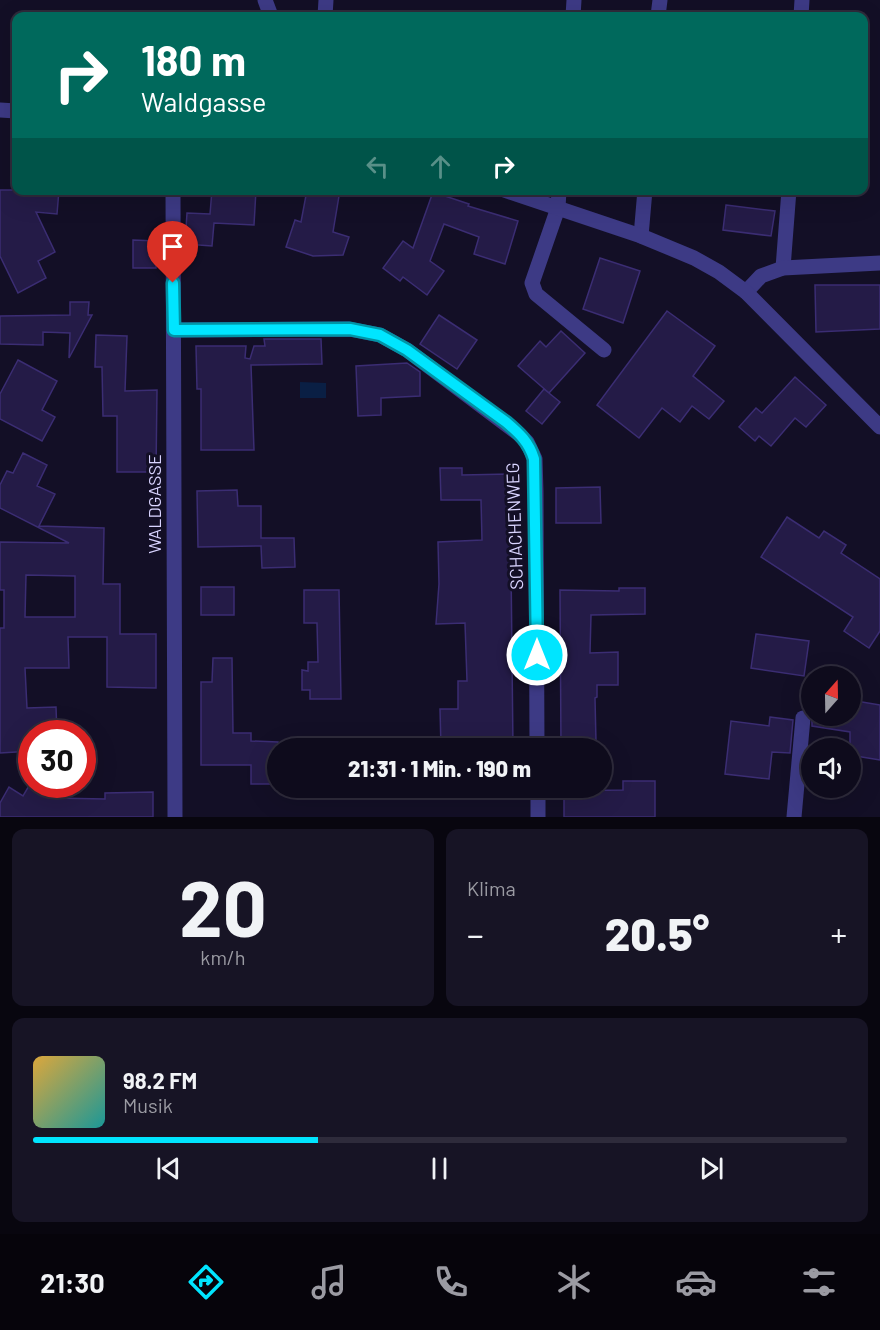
<!DOCTYPE html>
<html lang="de">
<head>
<meta charset="utf-8">
<style>
  :root { --surface:#0e0b1c; --page:#171425; --text:#f1f3f6; --muted:#9b9ba3; --line:#2e2b3b; --accent:#00e5ff }
  body { margin:0; font-family:Barlow,sans-serif; background:var(--page); color:var(--text); height:100vh; display:flex; flex-direction:column; font-size:22px; white-space:nowrap }
  * { box-sizing:border-box; margin:0 }
  p { font-size:20px; color:var(--muted) }
  .icon { flex:none; width:33px; height:33px; fill:none; stroke:currentColor; stroke-width:2; stroke-linecap:round; stroke-linejoin:round }
  .map { position:relative; height:817px; overflow:hidden }
  .drawer { display:flex; flex-direction:column; gap:12px; padding:12px; background:#08060f; flex:1 }
  .drawer>* { flex:none }
  .hud { position:absolute; left:12px; top:12px; width:856px; height:183px; border-radius:12px; box-shadow:0 6px 24px #0002,0 0 0 2px var(--line); background:#00695c; color:#fff; overflow:hidden }
  .needle { width:39px; rotate:20deg }
  .controls { position:absolute; left:801px; top:666px; display:grid; gap:12px }
  .controls a { display:grid; place-items:center; width:60px; height:60px; border-radius:50%; background:var(--surface); box-shadow:0 6px 24px #0002,0 0 0 2px var(--line); font-size:30px }
  .speed { position:absolute; left:18px; top:720px; display:flex; gap:12px; font-size:30px; font-weight:700; text-align:center }
  .speed>* { display:grid; place-content:center; width:78px; height:78px; border-radius:50%; background:var(--surface); box-shadow:0 6px 24px #0002,0 0 0 2px var(--line); line-height:1 }
  .speed .limit { border:9px solid #d22; background:#fff; color:#111 }
  .pin { position:absolute; display:grid; place-items:center; width:51px; height:51px; color:#fff; margin:-62px -26px; border-radius:50% 50% 50% 0; rotate:-45deg; box-shadow:0 0 6px #0007 }
  .pin .icon { rotate:45deg }
  .me { position:absolute; width:66px; margin:-33px; rotate:0deg; stroke-linejoin:round; filter:drop-shadow(0 0 4px #0008) }
  .turn { display:flex; align-items:center; gap:21px; height:126px; padding:0 30px; font-size:27px }
  .turn .icon { width:78px; height:78px; stroke-width:2.5 }
  .turn b { display:block; font-size:42px; line-height:51px }
  .lanes { display:flex; align-items:center; height:57px; padding:0 30px; background:#0003; justify-content:center; gap:30px; direction:ltr }
  .lanes .off { opacity:.35 }
  .big { font-size:45px; font-weight:800; line-height:1.1 }
  .drawer .widget { flex:1; display:flex; flex-direction:column; justify-content:center; gap:9px; min-width:0; padding:0 21px; border-radius:12px; background:var(--page) }
  .drawer .dial { align-items:center; gap:0 }
  .dial b { font-size:78px; line-height:1 }
  .song { display:flex; align-items:center; gap:18px }
  .cover { width:72px; height:72px; border-radius:9px; background:linear-gradient(135deg,hsl(40 70% 55%),hsl(180 70% 35%)) }
  .played { height:6px; border-radius:3px; background:linear-gradient(90deg,var(--accent) 35%,var(--line) 35%) }
  .keys { display:flex; justify-content:space-around; direction:ltr }
  .heat { display:flex; justify-content:space-between; align-items:center; font-size:33px; direction:ltr }
  .drawer .tiles { flex:1; display:grid; gap:12px; grid-template-columns:1fr 1fr }
  .widget:last-child { grid-column:span 2 }
  .trip { position:absolute; left:267px; top:738px; width:345px; height:60px; border-radius:30px; background:var(--surface); box-shadow:0 6px 24px #0002,0 0 0 2px var(--line); font-weight:800; line-height:60px; text-align:center }
  .menu { display:flex; height:96px; justify-content:space-around; align-items:center; background:#06040b; color:var(--muted) }
  .menu .icon { width:42px; height:42px }
  .menu .current { color:var(--accent) }
  .menu b { font-size:27px; color:var(--text) }
  .map>svg:first-child { display:block }
  .water { fill:#0a1f44 }
  .building { fill:#241b47; stroke:#3b2d73; stroke-width:1.5; fill-rule:evenodd }
  .lines { fill:none; stroke-linecap:round; stroke-linejoin:round }
  .minor { stroke:#3d3a85; stroke-width:15 }
  .tertiary { stroke:#3d3a85; stroke-width:15 }
  .route-casing { stroke:#0095a6; stroke-width:15 }
  .route { stroke:#00e5ff; stroke-width:10 }
  .labels { text-anchor:middle; stroke-width:6; stroke-linejoin:round; paint-order:stroke }
  .street-label { font-size:18px; fill:#d9d4ff; stroke:#130f26 }
</style>
</head>
<body>
<div class="map">
<svg width="880" height="817" viewBox="0 0 880 817">
  <rect width="100%" height="100%" fill="#130f26"/>
  <path class="water" d="M300 382 326 383V398H300Z"/>
  <g class="building">
    <path d="M0 190H59L57 214 36 212 55 252 38 261 46 278 18 293 0 256Z"/>
    <path d="M212 190H256L254 225 214 223 212 246 185 244 187 213 210 214Z"/>
    <path d="M307 190H340L333 232 349 237 343 255 313 256 286 247 295 220 301 222Z"/>
    <path d="M433 192 469 204 468 206 518 221 505 264 474 254 479 237 444 224 430 261 444 271 427 295 403 277 400 281 383 268 403 241 413 248Z"/>
    <path d="M726 205 775 211 771 236 723 230Z"/>
    <path d="M133 240 156 241V268H133Z"/>
    <path d="M600 258 640 271 623 323 583 309Z"/>
    <path d="M815 285H880V329L816 332Z"/>
    <path d="M70 302H89L88 315H92L69 358 70 333 43 332V345L0 344V316L70 315Z"/>
    <path d="M667 311 715 346 693 376 724 401 709 419 692 406 680 422 662 408 639 438 597 405Z"/>
    <path d="M439 315 477 340 457 369 420 344Z"/>
    <path d="M561 331 585 353 549 393 518 366 540 341 546 347Z"/>
    <path d="M96 335 127 336 125 391 157 390 156 472H117V416H103L102 367H95Z"/>
    <path d="M264 339H321L322 364 251 365 254 450H201V389H197L196 346H246L245 358 250 359 254 346H265Z"/>
    <path d="M18 360 57 381 42 410 55 417 42 441 0 419V394Z"/>
    <path d="M407 363 420 372V396L381 398V415L358 416 356 366Z"/>
    <path d="M795 377 826 405 806 427 795 418 771 446 759 436 755 441 739 427 756 408 762 413Z"/>
    <path d="M544 389 560 402 542 424 526 411Z"/>
    <path d="M23 453 47 465 37 486 55 494 39 526 104 528 103 584H120V634H156V688L107 687V637H68L69 668H25L27 708 56 707 57 734H32V751L0 753V628H4V590H0V542L69 543 0 508V485L7 471 13 473ZM26 575 75 576V617H25Z"/>
    <path d="M440 468H462V475L510 474 513 748H441L440 709H458V681H467L465 623 436 624 439 584 438 542 482 540 481 500H441Z"/>
    <path d="M600 487 601 523H556V488Z"/>
    <path d="M237 490 238 506H261V538H294L295 567 262 568 261 546 198 547 197 491Z"/>
    <path d="M787 517 819 538 824 531 846 545 841 553 880 579V631L869 648 844 631 853 617 761 557Z"/>
    <rect x="201" y="587" width="33" height="28"/>
    <path d="M619 588H645V614L591 615 590 653 618 652V685H597V697L595 698 596 742H583V748H561L560 590 619 591Z"/>
    <path d="M304 590H339L341 699H310V690H302V670L308 671V662H318L317 623H304Z"/>
    <path d="M756 634 809 641 804 676 751 668Z"/>
    <path d="M213 658H232L233 733H251V741L278 742V784H251V765H201V682H212Z"/>
    <path d="M850 700 880 705V760L850 755V732L812 726V716H850Z"/>
    <path d="M770 717 793 720 790 753 772 752 769 779 725 774 731 721 769 726Z"/>
    <path d="M623 781H655V817H564V791L623 790Z"/>
    <path d="M30 784H62L53 798 105 799V793L153 792V817H0V803L9 787 23 796Z"/>
  </g>
  <g class="lines">
    <g class="minor">
      <path d="M265 0 271 16"/>
      <path d="M325 16 326 0"/>
      <path d="M573 16 574 0"/>
      <path d="M658 16 660 0"/>
      <path d="M801 16 802 0"/>
      <path d="M173 190 175 817"/>
      <path d="M559 190 558 208 532 283 536 294 604 350"/>
      <path d="M641 236 645 190"/>
      <path d="M783 268 789 190"/>
      <path d="M746 292 761 276 783 268 880 263"/>
      <path d="M174 330 349 329 380 335 407 350 519 434 527 442 535 459 536 492 537 748"/>
      <path d="M538 788V817"/>
      <path d="M794 817 803 718"/>
    </g>
    <g class="tertiary">
      <path d="M0 110 16 111"/>
      <path d="M504 190 641 236 694 258 719 272 746 292 880 427"/>
    </g>
  </g>
  <g class="lines">
    <defs>
      <path id="route" d="M173 283 174 330 350 329 380 335 407 350 506 422C519 433 529 442 534 459L537 655"/>
    </defs>
    <use href="#route" class="route-casing"/>
    <use href="#route" class="route"/>
  </g>
  <g class="labels">
    <g class="street-label">
      <text transform="translate(155 504) rotate(-90)" y="6">WALDGASSE</text>
      <text transform="translate(515 526) rotate(-92)" y="6">SCHACHENWEG</text>
    </g>
  </g>
</svg>
<div class="controls">
<a><svg class="needle" viewBox="-14 -14 28 28"><path d="M0-13l5 13h-10z" fill="#e53935"/><path d="M0 13l5-13h-10z" fill="#9b9ba3"/></svg></a>
<a><svg class="icon" aria-label="sound" viewBox="0 0 24 24"><path d="M4 9h4l5-4v14l-5-4H4zM17 9q2 3 0 6"/></svg></a>
</div>
<div class="speed"><div class="limit">30</div></div>
<div class="pin" style="left:173px;top:283px;background:#d93025"><svg class="icon" aria-label="arrive" viewBox="0 0 24 24"><path d="M6 21V4h12l-3 4 3 4H6"/></svg></div>
<svg class="me" style="left:537px;top:655px" viewBox="-20 -20 40 40"><circle r="17" fill="#00e5ff" stroke="#fff" stroke-width="3"/><path d="M0-11L8 9 0 5-8 9z" fill="#fff"/></svg>
<div class="trip">21:31 · 1 Min. · 190 m</div>
<div class="hud">
<div class="turn"><svg class="icon" aria-label="right" viewBox="0 0 24 24"><path d="M7 20v-9h11M14 6l5 5-5 5"/></svg><div><b>180 m</b>Waldgasse</div></div>
<div class="lanes"><svg class="icon off" aria-label="left" viewBox="0 0 24 24"><path d="M17 20v-9H6M10 6l-5 5 5 5"/></svg><svg class="icon off" aria-label="ahead" viewBox="0 0 24 24"><path d="M12 20V5M6 11l6-6 6 6"/></svg><svg class="icon" aria-label="right" viewBox="0 0 24 24"><path d="M7 20v-9h11M14 6l5 5-5 5"/></svg></div>
</div>
</div>
<section class="drawer">
<div class="tiles">
<div class="widget dial"><b>20</b><p>km/h</p></div>
<div class="widget"><p>Klima</p>
<div class="heat"><a>−</a><b class="big">20.5°</b><a>+</a></div>
</div>
<div class="widget">
<div class="song"><i class="cover"></i><div><b>98.2 FM</b><p>Musik</p></div></div>
<div class="played"></div>
<div class="keys"><svg class="icon" aria-label="previous" viewBox="0 0 24 24"><path d="M18 5L8 12l10 7zM5 5v14"/></svg><svg class="icon" aria-label="pause" viewBox="0 0 24 24"><path d="M8 5v14M16 5v14"/></svg><svg class="icon" aria-label="next" viewBox="0 0 24 24"><path d="M6 5l10 7-10 7zM19 5v14"/></svg></div>
</div>
</div>
</section>
<nav class="menu">
<b>21:30</b>
<svg class="icon current" aria-label="directions" viewBox="0 0 24 24"><path d="M12 3l9 9-9 9-9-9zM9 14v-3h6M13 9l2 2-2 2"/></svg>
<svg class="icon" aria-label="music" viewBox="0 0 24 24"><path d="M9 18V5l10-2v13"/><circle cx="6" cy="18" r="3"/><circle cx="16" cy="16" r="3"/></svg>
<svg class="icon" aria-label="phone" viewBox="0 0 24 24"><path d="M5 4h4l2 5-3 2q2 4 5 5l2-3 5 2v4C11 20 4 13 5 4z"/></svg>
<svg class="icon" aria-label="climate" viewBox="0 0 24 24"><path d="M12 3v18M4 7l16 10M4 17L20 7"/></svg>
<svg class="icon" aria-label="car" viewBox="0 0 24 24"><path d="M5 17H2v-5l4-1 3-4h7l3 4 3 1v5h-3M9 17h6M6 11h13"/><circle cx="7" cy="17" r="2"/><circle cx="17" cy="17" r="2"/></svg>
<svg class="icon" aria-label="filters" viewBox="0 0 24 24"><path d="M4 7h16M4 17h16"/><circle cx="9" cy="7" r="2"/><circle cx="15" cy="17" r="2"/></svg>
</nav>
</body>
</html>
